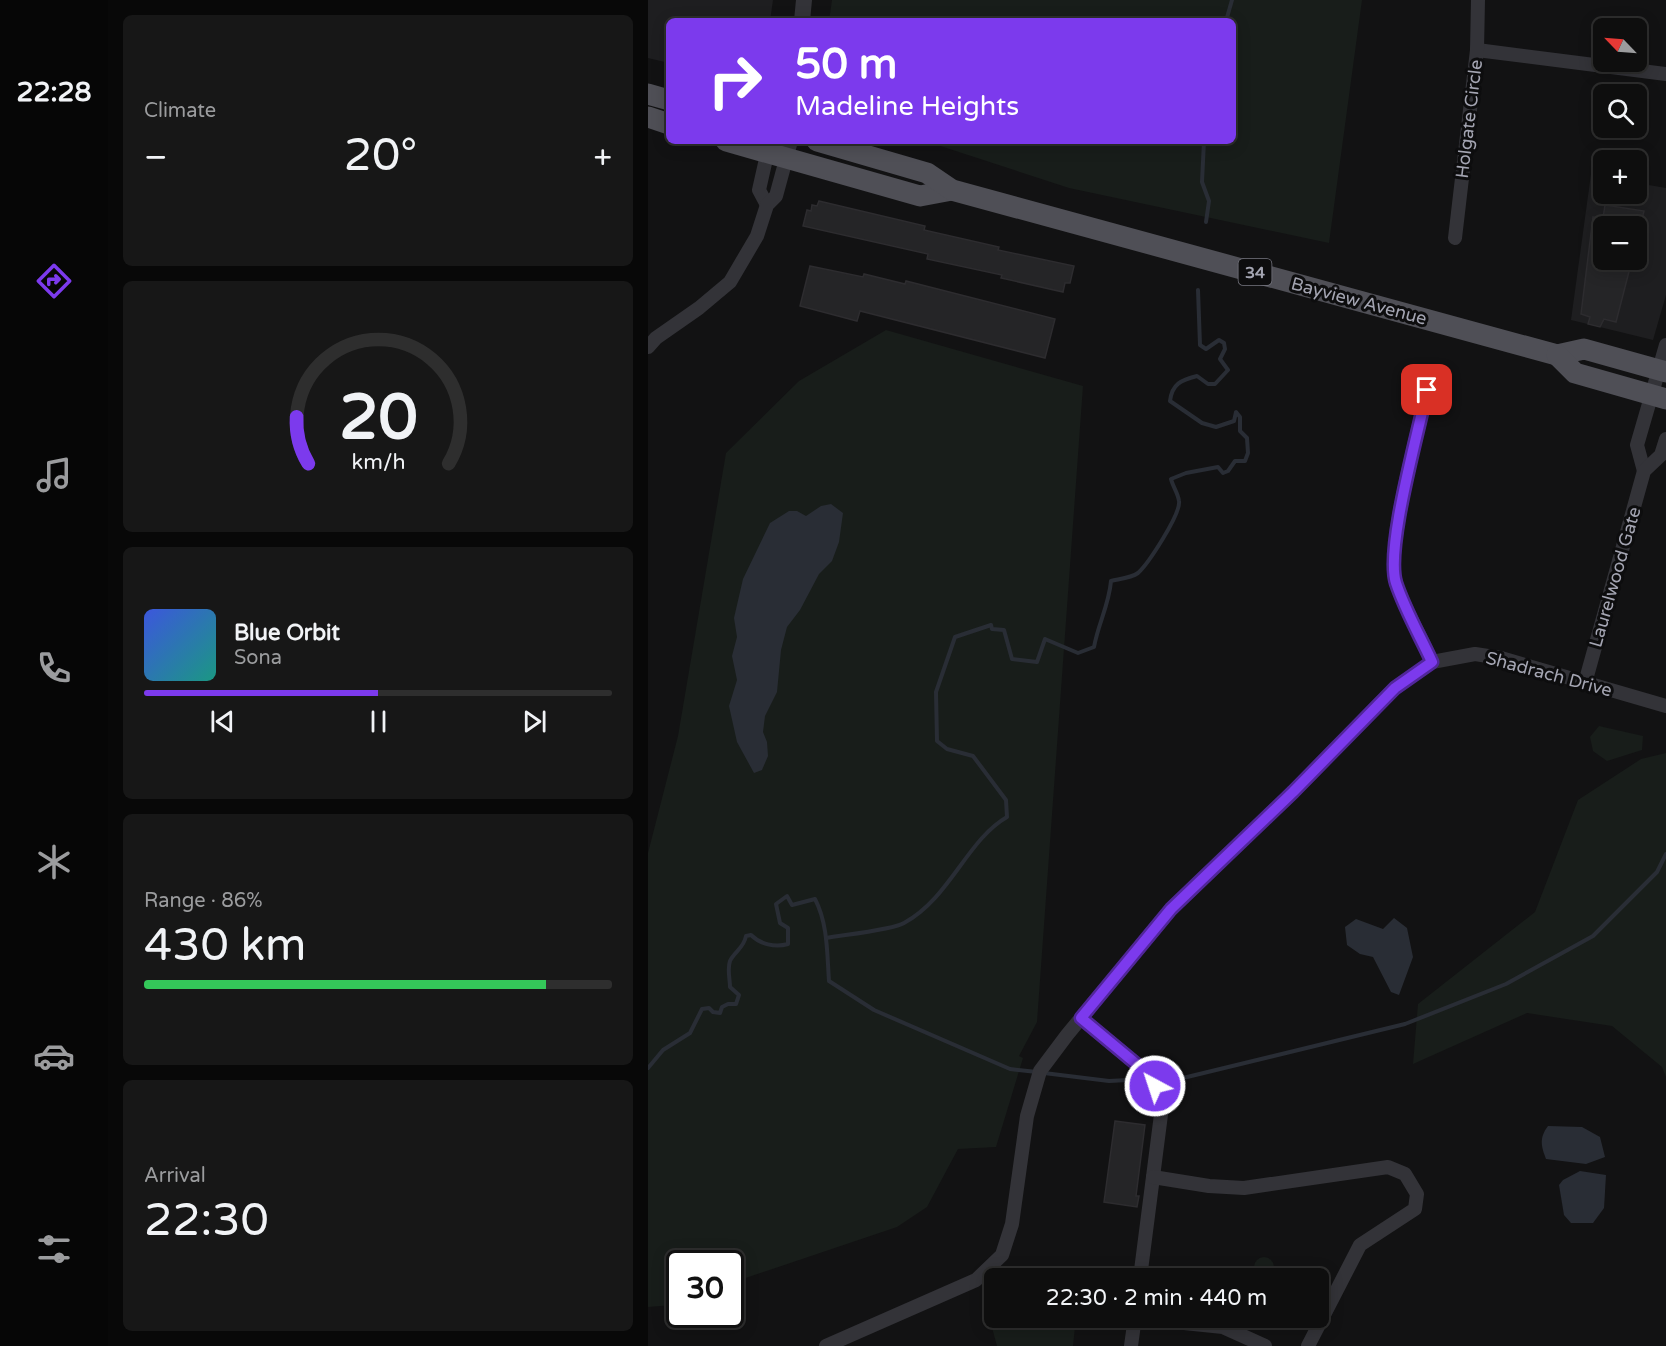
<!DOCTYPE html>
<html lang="en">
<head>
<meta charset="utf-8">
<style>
  :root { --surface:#0e0e0e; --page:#171717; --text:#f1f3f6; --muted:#9b9c9e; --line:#2e2e2e; --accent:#7c3aed }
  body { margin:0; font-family:"Varela Round",sans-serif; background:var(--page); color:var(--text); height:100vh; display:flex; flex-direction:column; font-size:22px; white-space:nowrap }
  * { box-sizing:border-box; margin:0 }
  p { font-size:20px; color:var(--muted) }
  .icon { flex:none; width:33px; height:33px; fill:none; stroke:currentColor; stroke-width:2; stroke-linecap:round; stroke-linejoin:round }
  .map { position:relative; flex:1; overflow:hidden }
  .details { display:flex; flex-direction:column; gap:15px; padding:15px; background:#080808; width:540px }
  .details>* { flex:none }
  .banner { position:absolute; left:18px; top:18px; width:570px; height:126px; border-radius:9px; box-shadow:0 3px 15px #0003,0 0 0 2px var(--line); background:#7c3aed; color:#fff; overflow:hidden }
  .needle { width:39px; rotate:295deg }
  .buttons { position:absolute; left:945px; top:18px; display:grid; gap:12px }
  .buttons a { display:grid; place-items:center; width:54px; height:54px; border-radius:9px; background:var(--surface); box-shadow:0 3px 15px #0003,0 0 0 2px var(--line); font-size:30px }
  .speed { position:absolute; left:18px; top:1250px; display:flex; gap:12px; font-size:30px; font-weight:700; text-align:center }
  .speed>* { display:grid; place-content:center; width:78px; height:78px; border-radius:50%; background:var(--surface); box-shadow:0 3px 15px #0003,0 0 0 2px var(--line); line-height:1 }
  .speed .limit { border:3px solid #111; border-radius:9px; background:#fff; color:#111 }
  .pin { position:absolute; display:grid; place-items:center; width:51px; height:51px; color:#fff; margin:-26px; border-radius:12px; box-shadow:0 3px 9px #0006 }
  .me { position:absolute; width:66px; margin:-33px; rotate:320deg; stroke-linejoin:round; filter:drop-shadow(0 0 4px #0008) }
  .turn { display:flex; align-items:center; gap:21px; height:126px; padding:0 30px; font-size:27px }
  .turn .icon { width:78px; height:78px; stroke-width:2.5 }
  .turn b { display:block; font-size:42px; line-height:51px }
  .big { font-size:45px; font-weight:600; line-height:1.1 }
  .details .widget { flex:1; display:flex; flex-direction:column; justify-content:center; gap:9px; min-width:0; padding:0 21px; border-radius:9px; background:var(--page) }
  .details .dial { align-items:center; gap:0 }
  .dial svg { height:156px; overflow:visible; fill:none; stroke:var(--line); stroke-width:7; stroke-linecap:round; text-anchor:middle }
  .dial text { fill:var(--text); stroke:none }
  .song { display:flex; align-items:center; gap:18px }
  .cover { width:72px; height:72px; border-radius:9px; background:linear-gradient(135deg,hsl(230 70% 55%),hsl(170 70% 35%)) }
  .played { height:6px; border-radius:3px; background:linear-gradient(90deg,var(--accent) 50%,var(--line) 50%) }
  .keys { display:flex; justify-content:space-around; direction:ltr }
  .heat { display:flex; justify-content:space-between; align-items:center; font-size:33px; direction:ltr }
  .charge { height:9px; border-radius:4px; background:linear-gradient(90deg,#34c759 86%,var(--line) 0) }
  .trip { position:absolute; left:336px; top:1268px; width:345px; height:60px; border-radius:9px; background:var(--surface); box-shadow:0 3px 15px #0003,0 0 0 2px var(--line); font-weight:600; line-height:60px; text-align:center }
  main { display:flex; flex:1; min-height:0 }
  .tab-bar { display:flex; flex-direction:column; width:108px; justify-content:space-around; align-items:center; background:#060606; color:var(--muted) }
  .tab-bar .icon { width:42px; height:42px }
  .tab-bar .on { color:var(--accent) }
  .tab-bar b { font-size:27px; color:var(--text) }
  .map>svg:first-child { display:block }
  .built { fill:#1e1e20; fill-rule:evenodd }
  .green { fill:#181d1a }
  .water { fill:#292d35 }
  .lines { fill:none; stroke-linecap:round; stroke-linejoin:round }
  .stream { stroke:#292d35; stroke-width:4 }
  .building { fill:#252527; stroke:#2d2c2f; stroke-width:1.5 }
  .minor { stroke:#333338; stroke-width:14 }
  .tertiary { stroke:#333338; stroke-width:16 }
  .primary { stroke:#4f4f56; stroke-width:21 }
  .route-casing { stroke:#51269a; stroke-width:15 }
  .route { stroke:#7c3aed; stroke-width:10 }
  .labels { text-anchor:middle; stroke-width:6; stroke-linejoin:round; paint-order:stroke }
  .shield { fill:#0d0d0e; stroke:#777781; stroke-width:1.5 }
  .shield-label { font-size:16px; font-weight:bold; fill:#a4a5b2 }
  .street-label { font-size:18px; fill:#a4a5b2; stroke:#0d0d0e }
</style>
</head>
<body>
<main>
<nav class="tab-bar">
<b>22:28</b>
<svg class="icon on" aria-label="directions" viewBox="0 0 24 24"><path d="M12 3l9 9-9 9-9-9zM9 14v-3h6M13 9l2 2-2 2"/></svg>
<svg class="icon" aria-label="music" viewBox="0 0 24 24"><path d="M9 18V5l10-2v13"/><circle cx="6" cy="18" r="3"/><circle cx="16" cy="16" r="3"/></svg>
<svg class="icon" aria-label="phone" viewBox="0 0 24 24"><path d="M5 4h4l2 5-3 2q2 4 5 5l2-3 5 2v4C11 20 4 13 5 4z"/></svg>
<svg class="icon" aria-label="climate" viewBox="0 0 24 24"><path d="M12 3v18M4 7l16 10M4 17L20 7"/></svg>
<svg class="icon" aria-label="car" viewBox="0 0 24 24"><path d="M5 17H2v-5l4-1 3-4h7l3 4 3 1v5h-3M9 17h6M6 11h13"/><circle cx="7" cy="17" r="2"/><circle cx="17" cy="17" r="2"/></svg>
<svg class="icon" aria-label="filters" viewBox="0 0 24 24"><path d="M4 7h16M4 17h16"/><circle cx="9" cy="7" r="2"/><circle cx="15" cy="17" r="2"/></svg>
</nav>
<section class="details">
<div class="widget"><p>Climate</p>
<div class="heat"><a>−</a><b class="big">20°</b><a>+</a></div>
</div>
<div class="widget dial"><svg viewBox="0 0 100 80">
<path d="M14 69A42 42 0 1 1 86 69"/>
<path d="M14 69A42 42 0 0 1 8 45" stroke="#7c3aed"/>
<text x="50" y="56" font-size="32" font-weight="700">20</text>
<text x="50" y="72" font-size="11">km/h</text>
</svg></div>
<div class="widget">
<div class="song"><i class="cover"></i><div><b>Blue Orbit</b><p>Sona</p></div></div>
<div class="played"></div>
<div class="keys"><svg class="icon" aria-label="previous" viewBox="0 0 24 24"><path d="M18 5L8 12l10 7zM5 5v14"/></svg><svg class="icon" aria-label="pause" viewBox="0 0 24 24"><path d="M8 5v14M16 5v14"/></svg><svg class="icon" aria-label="next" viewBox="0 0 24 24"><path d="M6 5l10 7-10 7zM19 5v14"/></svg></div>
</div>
<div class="widget"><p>Range · 86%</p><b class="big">430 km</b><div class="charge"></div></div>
<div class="widget"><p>Arrival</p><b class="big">22:30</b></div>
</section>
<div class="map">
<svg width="1018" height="1346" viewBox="0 0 1018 1346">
  <rect width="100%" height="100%" fill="#121213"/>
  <g class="built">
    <path d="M0 0H125L122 21H21V63L0 58Z"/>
    <path d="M943 174 955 177 956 194H988L989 183 1018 188V295L1005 340 923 320ZM956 226H988V260H956Z"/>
  </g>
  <g class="green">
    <path d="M184 0H714L681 243 421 188 277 141H585V21H181Z"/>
    <path d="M238 330 435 386 389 1022 371 1056 375 1058 348 1147 310 1149 279 1207 249 1227 83 1283 82 1263H32L31 1301 25 1305 0 1307V853L30 736 78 453 151 381Z"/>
    <path d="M951 726 995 736 994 750 959 761 945 751 942 737Z"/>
    <path d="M1018 753V1077L1014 1067 964 1026 879 1013 765 1064 770 1004 887 912 930 800 993 759Z"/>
    <circle cx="616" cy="1267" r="10"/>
    <path d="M367 1317H428L425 1346H349L343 1324Z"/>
  </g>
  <g class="water">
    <path d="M183 504 195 513 191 542 184 561 171 574 152 610 139 627 133 650 129 692 117 716 115 732 119 742 120 756 114 770 106 773 89 742 81 706 89 680 84 656 89 637 86 618 95 579 122 523 141 511H149L158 516 173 506Z"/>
    <path d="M746 918 759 928 765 957 751 995 743 992 725 957 712 954 699 945 697 927 708 919 735 929Z"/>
    <path d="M900 1126 934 1127 952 1137 957 1157 938 1164 898 1159C893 1146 891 1138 900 1126Z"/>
    <path d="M932 1171 958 1175 956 1208 945 1223H923L916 1215 911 1185 915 1180Z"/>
  </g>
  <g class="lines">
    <g class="stream">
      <path d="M578 21 584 0"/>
      <path d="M556 141 554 182 561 201 558 222"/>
      <path d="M178 938C194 935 245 930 256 923 302 898 319 840 359 817L358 800 325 756 299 749 289 741 288 692 307 637 343 625 344 629 356 630 364 659 389 662 397 639 430 653 446 647C450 624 461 605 463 581 471 579 483 578 490 573 500 564 533 514 531 501 530 493 525 487 523 479L538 473 570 467 575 473 580 471 587 461H597L600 453 599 438 592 431V417L588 412 586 421 568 427 554 423 522 401C524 384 533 380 549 376L560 384H567L580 370 572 359 577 349 576 343 571 340 558 349 552 345 550 290"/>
      <path d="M0 1068 15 1050 42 1033 54 1009 61 1008 65 1012 72 1013 74 1007 80 1004H88L91 995 82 987C82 979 79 969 82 961 86 952 96 948 98 936L103 935C112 944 127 948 140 944V928L132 923 128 904 139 896 144 905 167 899C180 924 179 954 181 981L226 1010 362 1069 389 1072"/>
      <path d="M396 1073 461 1081 499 1079"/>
      <path d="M507 1079 535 1078 757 1024 858 984 945 936 1009 872 1018 854"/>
    </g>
  </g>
  <g class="building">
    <path d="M171 201 277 226 276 230 351 247 350 250 426 266 422 283H417L415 292 353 278 354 275 279 259 280 254 155 226 159 210 163 211 164 205 169 206Z"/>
    <path d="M957 205 996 211 992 226H956V260H984L968 322 956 319 952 327 940 324 942 317 933 314 945 217 955 218Z"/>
    <path d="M162 266 215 277 216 274 257 284 258 281 407 319 397 358 212 311 209 321 152 306Z"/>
    <path d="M467 1121 497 1125 488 1196H491L489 1207 456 1202Z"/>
  </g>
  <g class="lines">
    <g class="minor">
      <path d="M829 50 1018 74"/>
      <path d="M119 205 111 190 122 141"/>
      <path d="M807 238 829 50 830 0"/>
      <path d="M0 347 8 338 51 308 82 282 109 236 119 205 128 196 143 141"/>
      <path d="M779 390C771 430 737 548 748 583 757 610 773 636 784 662"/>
      <path d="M996 471 989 445 1018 345"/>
      <path d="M937 683 996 471 1013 455 1018 439"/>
      <path d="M433 1018 498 1072 515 1099 492 1278"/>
      <path d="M505 1177 561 1186 596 1188 740 1167 757 1174 769 1194 767 1209 712 1245 660 1346"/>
      <path d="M487 1318 575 1327 617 1346"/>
      <path d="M178 1346 328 1280 354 1255 364 1224 379 1116 392 1071 419 1035 523 909 645 792 747 688 784 662 827 654 853 658 1018 706"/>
      <path d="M483 1346 487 1317"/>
    </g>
    <path class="tertiary" d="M154 21 156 0"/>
    <g class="primary">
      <path d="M0 94 21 100"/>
      <path d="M0 117 21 124"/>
      <path d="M78 141 272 196 304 190"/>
      <path d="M169 141 279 173 304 190 909 355 936 349 1018 372"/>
      <path d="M909 355 927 373 1018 399"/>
    </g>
  </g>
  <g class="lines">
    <defs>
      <path id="route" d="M507 1086 498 1072 433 1018 523 909 645 792 747 688 784 662C772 636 757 610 748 583 737 548 771 431 779 390"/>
    </defs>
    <use href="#route" class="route-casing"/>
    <use href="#route" class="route"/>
  </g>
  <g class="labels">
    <rect class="shield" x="590.5" y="259" width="33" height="26" rx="4.5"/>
    <g class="shield-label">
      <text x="607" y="278">34</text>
    </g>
    <g class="street-label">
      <text transform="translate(821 119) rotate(-83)" y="6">Holgate Circle</text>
      <text transform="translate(711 301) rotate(15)" y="6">Bayview Avenue</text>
      <text transform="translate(967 577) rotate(-74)" y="6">Laurelwood Gate</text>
      <text transform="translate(901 674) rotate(15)" y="6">Shadrach Drive</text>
    </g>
  </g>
</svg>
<div class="buttons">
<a><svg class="needle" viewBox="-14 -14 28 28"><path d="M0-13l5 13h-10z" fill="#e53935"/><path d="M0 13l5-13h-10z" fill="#9b9c9e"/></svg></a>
<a><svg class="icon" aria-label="search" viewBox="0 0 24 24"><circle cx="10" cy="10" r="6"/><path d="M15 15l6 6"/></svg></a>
<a>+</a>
<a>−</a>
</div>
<div class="speed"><div class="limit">30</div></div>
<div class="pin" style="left:779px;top:390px;background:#d93025"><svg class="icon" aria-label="arrive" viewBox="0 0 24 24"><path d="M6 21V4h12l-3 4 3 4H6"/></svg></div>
<svg class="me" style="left:507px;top:1086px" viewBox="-20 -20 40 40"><circle r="17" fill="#7c3aed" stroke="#fff" stroke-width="3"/><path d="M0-11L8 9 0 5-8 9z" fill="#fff"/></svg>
<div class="trip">22:30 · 2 min · 440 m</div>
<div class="banner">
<div class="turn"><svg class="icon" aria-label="right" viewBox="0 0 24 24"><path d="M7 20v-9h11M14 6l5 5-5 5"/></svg><div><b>50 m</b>Madeline Heights</div></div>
</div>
</div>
</main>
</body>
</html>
